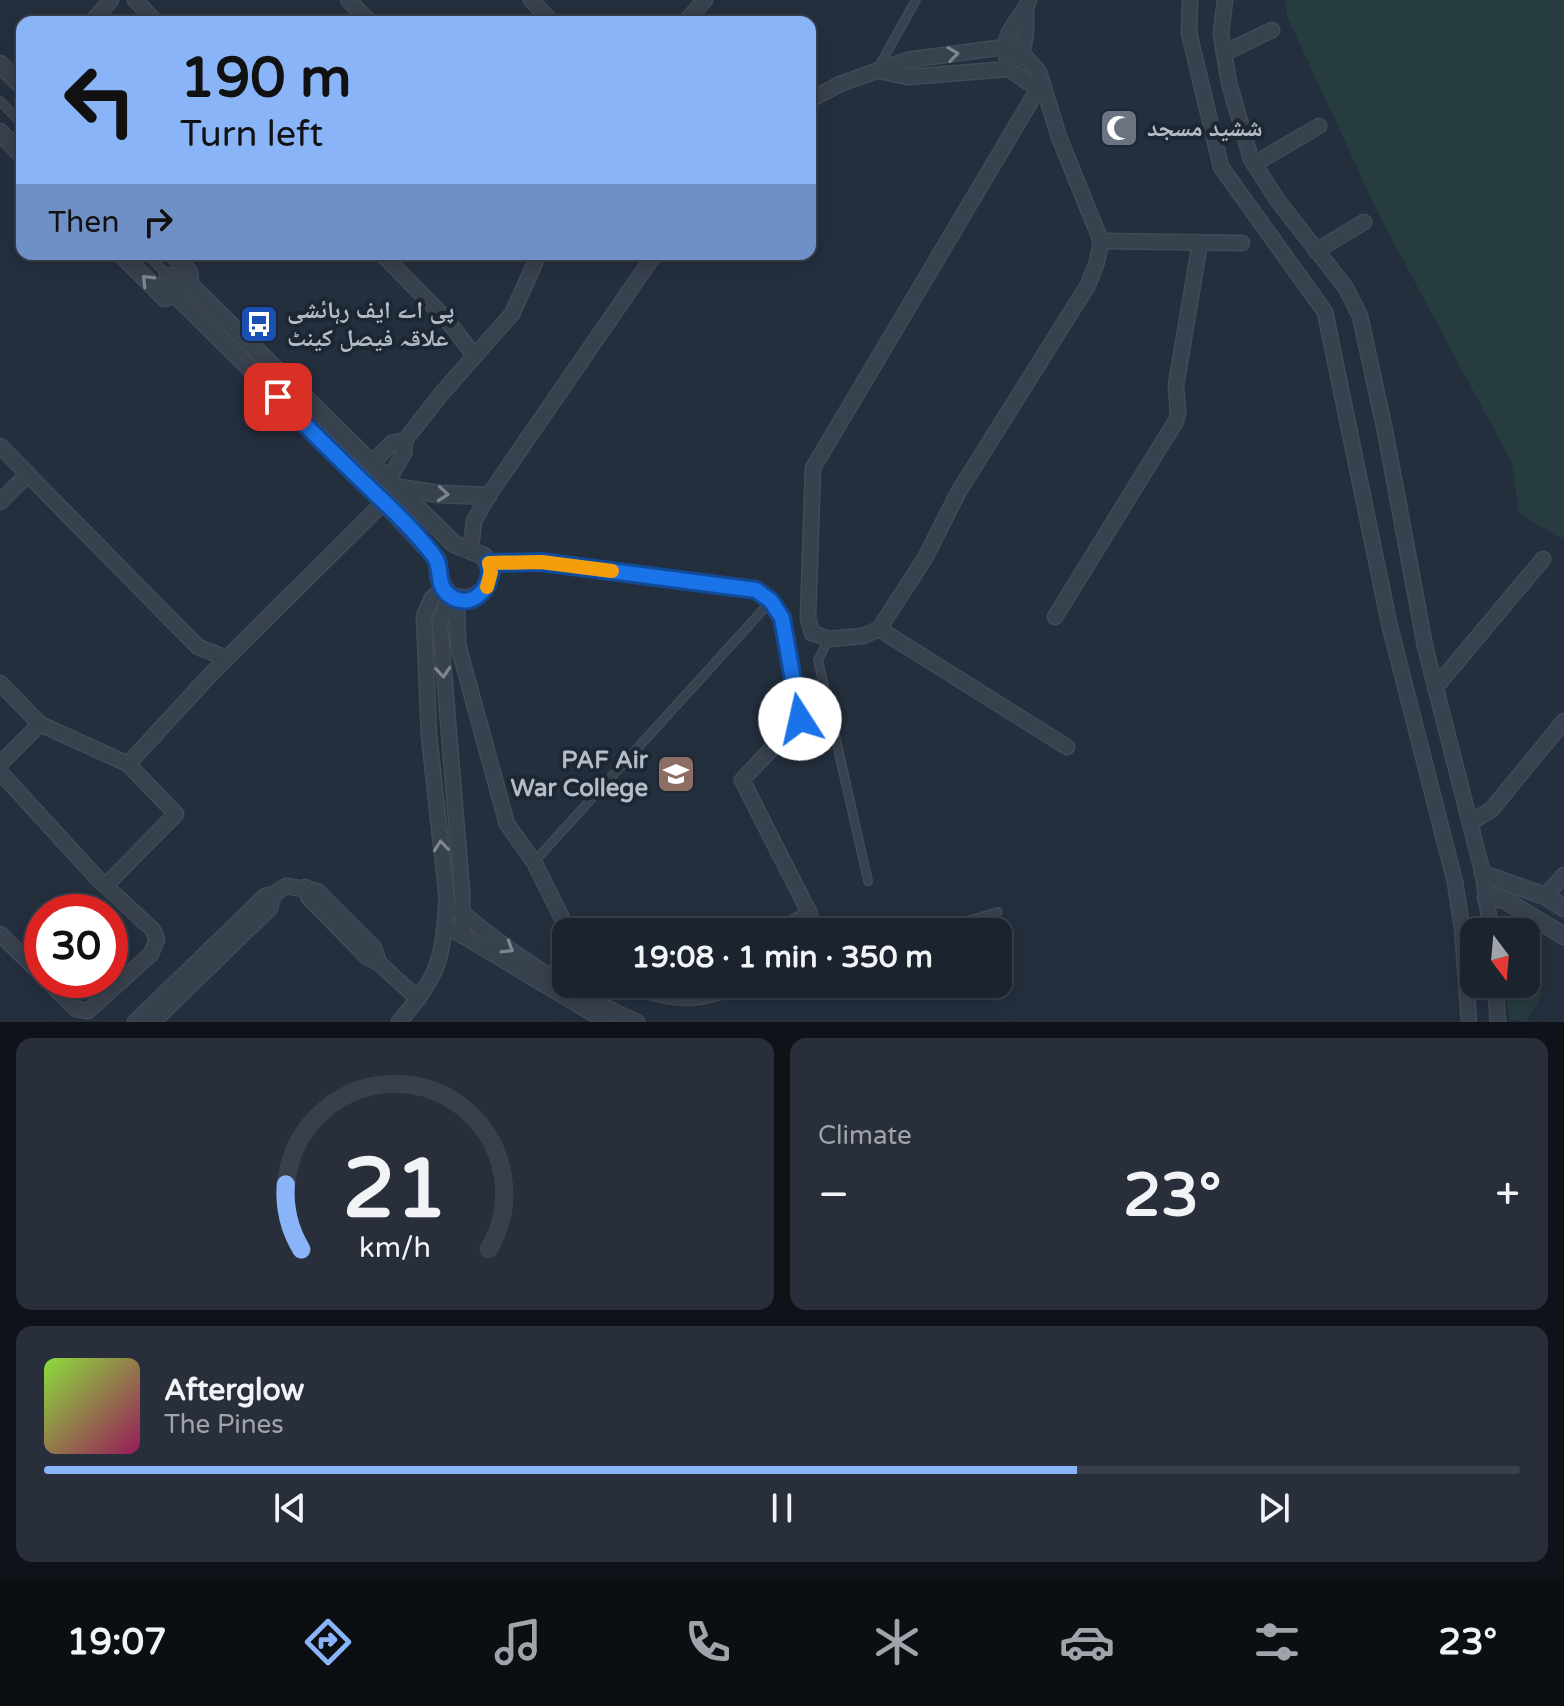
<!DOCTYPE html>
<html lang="en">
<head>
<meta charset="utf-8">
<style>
  :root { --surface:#1b232e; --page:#282f3a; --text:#f1f3f6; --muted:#a0a4aa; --line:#39404a; --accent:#8ab4f8 }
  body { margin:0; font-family:"Varela Round","Noto Naskh Arabic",sans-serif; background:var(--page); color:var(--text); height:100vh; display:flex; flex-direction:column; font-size:30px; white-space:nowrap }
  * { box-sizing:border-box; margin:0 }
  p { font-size:26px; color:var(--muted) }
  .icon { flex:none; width:44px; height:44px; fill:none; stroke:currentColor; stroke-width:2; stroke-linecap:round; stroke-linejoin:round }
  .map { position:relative; height:1022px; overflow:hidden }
  .side { display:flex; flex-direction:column; gap:16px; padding:16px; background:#0f1319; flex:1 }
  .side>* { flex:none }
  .banner { position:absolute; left:16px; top:16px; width:800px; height:244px; border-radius:16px; box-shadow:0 4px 20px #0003,0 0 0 2px var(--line); background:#8ab4f8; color:#111; overflow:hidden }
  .needle { width:52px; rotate:164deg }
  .buttons { position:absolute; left:1460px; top:918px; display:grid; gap:16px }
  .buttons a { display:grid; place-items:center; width:80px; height:80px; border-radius:16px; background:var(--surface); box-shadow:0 4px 20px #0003,0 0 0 2px var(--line); font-size:40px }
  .speed { position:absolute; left:24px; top:894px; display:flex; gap:16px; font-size:40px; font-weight:700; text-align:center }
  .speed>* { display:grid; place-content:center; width:104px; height:104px; border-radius:50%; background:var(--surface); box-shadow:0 4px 20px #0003,0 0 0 2px var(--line); line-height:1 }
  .speed .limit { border:12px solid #d22; background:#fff; color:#111 }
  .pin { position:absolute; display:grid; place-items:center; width:68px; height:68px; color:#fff; margin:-34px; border-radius:16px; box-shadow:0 4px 12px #0006 }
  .me { position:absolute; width:88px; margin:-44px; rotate:350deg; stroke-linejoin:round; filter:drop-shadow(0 0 6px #0008) }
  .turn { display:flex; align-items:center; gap:28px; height:168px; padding:0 32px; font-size:36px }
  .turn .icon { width:104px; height:104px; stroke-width:2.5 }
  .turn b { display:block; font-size:56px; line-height:68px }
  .then { display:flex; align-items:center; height:76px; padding:0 32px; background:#0003; gap:16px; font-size:30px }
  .big { font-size:60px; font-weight:800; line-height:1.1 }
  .side .tile { flex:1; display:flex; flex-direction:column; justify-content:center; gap:12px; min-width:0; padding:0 28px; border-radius:16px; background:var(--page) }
  .side .dial { align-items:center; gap:0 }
  .dial svg { height:208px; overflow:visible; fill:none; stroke:var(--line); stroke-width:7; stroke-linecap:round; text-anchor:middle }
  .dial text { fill:var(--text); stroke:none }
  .song { display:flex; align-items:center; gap:24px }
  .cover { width:96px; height:96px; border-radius:12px; background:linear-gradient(135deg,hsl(90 70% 55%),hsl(330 70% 35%)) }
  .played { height:8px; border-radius:4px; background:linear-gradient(90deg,var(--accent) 70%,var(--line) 70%) }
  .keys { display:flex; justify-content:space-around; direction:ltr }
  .heat { display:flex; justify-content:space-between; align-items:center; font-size:44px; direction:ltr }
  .side .tiles { flex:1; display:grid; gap:16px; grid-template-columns:1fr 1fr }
  .tile:last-child { grid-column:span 2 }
  .trip { position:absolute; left:552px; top:918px; width:460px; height:80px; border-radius:16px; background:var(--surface); box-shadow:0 4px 20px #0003,0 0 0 2px var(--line); font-weight:800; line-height:80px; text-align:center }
  .dock { display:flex; height:128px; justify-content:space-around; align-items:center; background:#0b0e12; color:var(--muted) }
  .dock .icon { width:56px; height:56px }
  .dock .on { color:var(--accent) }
  .dock b { font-size:36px; color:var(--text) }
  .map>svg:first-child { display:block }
  .green { fill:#263c3f }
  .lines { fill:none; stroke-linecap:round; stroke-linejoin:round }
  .service-casing { stroke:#414a57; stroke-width:10 }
  .minor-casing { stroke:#414a57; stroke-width:17 }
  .tertiary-casing { stroke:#414a57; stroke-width:19 }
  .service { stroke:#38414e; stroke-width:7 }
  .minor { stroke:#38414e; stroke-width:14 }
  .tertiary { stroke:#38414e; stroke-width:16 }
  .oneway { stroke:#7c8592 }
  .route-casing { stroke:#114b97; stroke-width:20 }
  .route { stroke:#1a73e8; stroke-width:14 }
  .slow { stroke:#f59e0b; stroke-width:14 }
  .labels { text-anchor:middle; stroke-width:8; stroke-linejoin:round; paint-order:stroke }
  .poi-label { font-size:24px; font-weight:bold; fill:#b4bcc9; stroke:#1d2633; text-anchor:start }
</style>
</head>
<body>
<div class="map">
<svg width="1564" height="1022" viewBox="0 0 1564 1022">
  <rect width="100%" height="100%" fill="#242f3e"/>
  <g class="green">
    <path d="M1285 0H1564V540L1519 514 1512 463 1380 217 1287 16Z"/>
    <path d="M1526 983 1543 993 1526 1022 1509 1019 1506 993 1511 984Z"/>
  </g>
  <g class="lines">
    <defs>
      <g id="service">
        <path d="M878 68 916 0"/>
        <path d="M0 101 22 124"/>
        <path d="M147 254 168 276"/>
        <path d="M829 639 818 660 868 881"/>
        <path d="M534 862 771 601"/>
        <path d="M928 932 998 912"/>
        <path d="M644 994C693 1009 708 999 755 984"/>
      </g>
      <g id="minor">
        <path d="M135 0 156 22"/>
        <path d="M348 0 370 22"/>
        <path d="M531 0 552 22"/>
        <path d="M1190 0 1189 33 1221 167 1325 312 1389 623 1455 882 1462 927 1469 1022"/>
        <path d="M1225 0 1221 34 1224 53 1229 83 1251 159 1278 201 1346 288 1360 316 1385 431 1425 646 1483 874 1491 932"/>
        <path d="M92 22 111 0"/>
        <path d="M685 22 705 0"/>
        <path d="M1224 53 1272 30"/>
        <path d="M1006 56C1001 31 1021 21 1029 0"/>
        <path d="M1018 58C1028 44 1026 24 1026 8"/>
        <path d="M879 71 908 77 1009 69 1029 83 1041 84"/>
        <path d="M810 100 840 84 907 60 1005 47 1022 53 1039 72 1059 137 1101 241 1097 262 1088 285 959 491 925 558 879 629 863 636 829 639 812 633 808 618 813 468 1041 84"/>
        <path d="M1254 164 1319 126"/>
        <path d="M1101 241 1242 243"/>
        <path d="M1316 251 1364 222"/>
        <path d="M382 254 446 319 474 355"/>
        <path d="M0 446 198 647 226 658"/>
        <path d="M373 462 392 443 405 440"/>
        <path d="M389 479 404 453 405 440 442 393 512 314 539 254"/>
        <path d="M0 502 28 474"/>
        <path d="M471 548 474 521 488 496 655 254"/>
        <path d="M489 563 541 562 756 590 771 601 782 618 800 719 742 780 810 914 774 932"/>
        <path d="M449 595 440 624 462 891 463 936"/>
        <path d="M457 598 458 645 507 824 534 862 569 932"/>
        <path d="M1055 617 1176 421 1178 413 1176 385 1200 243"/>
        <path d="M879 629 1067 747"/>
        <path d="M0 683 40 724 128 764 176 814 106 885"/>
        <path d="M1435 688 1543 559"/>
        <path d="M0 764 40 724"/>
        <path d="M128 764 211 674 384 502"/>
        <path d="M0 772 97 878 153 930 157 939 151 954 88 1011 76 1009 47 980"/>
        <path d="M1470 823 1492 809 1564 721"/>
        <path d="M305 887 309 898 367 957 379 963 418 999"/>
        <path d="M1545 896 1564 875"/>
        <path d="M459 910C512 955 573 994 637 1022"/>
        <path d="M455 931 607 1022"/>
        <path d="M0 934 42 975"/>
        <path d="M623 984C637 993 653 992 669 984"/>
        <path d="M1495 984 1498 1022"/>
        <path d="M135 1022 265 896 274 894 286 886 317 891 374 948 379 963"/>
        <path d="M153 1022 270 908 274 894"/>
        <path d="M399 1022C440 973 442 963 447 899L429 736 424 616 432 598 443 588"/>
      </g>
      <g id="tertiary">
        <path d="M0 64 22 86"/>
        <path d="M0 132 22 155"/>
        <path d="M121 254 165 298 175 294"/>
        <path d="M173 254 189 272 190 285"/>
        <path d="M168 276 190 285 454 544 484 556 491 572C488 594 470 604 449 595L439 579 437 559 384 502 175 294Z"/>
        <path d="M399 488 439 494 488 496"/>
        <path d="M1483 874 1545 896 1564 908"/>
        <path d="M1486 898 1503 899 1564 936"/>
      </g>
    </defs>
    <use href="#service" class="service-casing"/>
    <use href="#minor" class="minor-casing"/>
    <use href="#tertiary" class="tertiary-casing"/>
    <use href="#service" class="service"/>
    <use href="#minor" class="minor"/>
    <use href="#tertiary" class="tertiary"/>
  </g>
  <defs><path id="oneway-chevron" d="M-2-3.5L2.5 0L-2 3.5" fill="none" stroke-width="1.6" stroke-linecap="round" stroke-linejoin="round" transform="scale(2)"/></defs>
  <g class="oneway">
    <use href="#oneway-chevron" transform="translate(953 54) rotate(-8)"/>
    <use href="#oneway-chevron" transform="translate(147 280) rotate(-135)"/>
    <use href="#oneway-chevron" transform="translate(443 494) rotate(5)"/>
    <use href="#oneway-chevron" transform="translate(443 672) rotate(86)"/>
    <use href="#oneway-chevron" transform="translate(441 846) rotate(-96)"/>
    <use href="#oneway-chevron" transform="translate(508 948) rotate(32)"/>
  </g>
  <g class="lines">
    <defs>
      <path id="route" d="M278 397C304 424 330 450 357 476 383 501 412 527 434 556 443 567 435 585 449 595 471 612 495 587 489 563L541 562 756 590 771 601 782 618 800 719"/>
    </defs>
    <use href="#route" class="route-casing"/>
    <use href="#route" class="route"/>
    <path class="slow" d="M487 587 491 572 489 563 541 562 612 571"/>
  </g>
  <defs>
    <symbol id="mosque-square" viewBox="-11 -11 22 22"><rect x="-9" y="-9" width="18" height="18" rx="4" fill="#6b7280" stroke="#1d2633"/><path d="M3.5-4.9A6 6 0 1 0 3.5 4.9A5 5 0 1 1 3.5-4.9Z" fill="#fff"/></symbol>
    <symbol id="bus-square" viewBox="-11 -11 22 22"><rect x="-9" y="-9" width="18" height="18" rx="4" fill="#1a4fb4" stroke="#1d2633"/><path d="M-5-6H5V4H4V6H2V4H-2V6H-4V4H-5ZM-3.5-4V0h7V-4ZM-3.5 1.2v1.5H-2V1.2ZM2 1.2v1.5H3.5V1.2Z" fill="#fff"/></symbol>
    <symbol id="university-square" viewBox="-11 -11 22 22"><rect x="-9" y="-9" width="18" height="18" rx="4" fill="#8d6e63" stroke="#1d2633"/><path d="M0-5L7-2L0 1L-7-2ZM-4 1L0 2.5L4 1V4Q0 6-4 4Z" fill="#fff"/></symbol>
  </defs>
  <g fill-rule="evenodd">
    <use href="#mosque-square" x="1097" y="106" width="44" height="44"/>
    <use href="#bus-square" x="237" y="302" width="44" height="44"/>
    <use href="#university-square" x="654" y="752" width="44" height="44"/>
  </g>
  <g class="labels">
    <g class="poi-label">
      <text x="1147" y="136">ششید مسجد</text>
      <text x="287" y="318">پی اے ایف رہائشی<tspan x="287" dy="28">علاقہ فیصل کینٹ</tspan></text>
      <text x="648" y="768" text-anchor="end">PAF Air<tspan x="648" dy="28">War College</tspan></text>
    </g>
  </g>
</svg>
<div class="buttons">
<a><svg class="needle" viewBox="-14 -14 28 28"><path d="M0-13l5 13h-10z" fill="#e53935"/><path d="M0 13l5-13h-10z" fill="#a0a4aa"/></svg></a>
</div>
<div class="speed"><div class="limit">30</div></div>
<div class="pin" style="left:278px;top:397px;background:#d93025"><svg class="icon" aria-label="arrive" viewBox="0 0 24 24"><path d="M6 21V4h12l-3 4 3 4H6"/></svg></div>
<svg class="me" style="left:800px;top:719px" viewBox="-20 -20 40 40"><circle r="19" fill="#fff"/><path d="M0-13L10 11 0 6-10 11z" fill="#1a73e8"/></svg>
<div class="trip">19:08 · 1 min · 350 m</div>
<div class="banner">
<div class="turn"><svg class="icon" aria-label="left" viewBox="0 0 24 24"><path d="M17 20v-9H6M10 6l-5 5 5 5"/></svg><div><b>190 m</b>Turn left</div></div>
<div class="then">Then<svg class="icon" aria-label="right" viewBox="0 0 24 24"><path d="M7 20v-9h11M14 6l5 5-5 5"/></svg></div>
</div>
</div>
<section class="side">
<div class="tiles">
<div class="tile dial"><svg viewBox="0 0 100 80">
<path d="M14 69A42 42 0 1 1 86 69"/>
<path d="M14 69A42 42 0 0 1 8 44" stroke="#8ab4f8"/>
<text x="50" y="56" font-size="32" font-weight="700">21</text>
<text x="50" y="72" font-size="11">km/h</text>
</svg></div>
<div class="tile"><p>Climate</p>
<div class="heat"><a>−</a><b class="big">23°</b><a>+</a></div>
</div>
<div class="tile">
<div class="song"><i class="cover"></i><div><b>Afterglow</b><p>The Pines</p></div></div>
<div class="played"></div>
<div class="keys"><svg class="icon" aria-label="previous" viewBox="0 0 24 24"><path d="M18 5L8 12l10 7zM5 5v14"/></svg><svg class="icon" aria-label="pause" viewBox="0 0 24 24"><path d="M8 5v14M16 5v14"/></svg><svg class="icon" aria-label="next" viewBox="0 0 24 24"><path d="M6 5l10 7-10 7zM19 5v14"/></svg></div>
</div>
</div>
</section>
<nav class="dock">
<b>19:07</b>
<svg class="icon on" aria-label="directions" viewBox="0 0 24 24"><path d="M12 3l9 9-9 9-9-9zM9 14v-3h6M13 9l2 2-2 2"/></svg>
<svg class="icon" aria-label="music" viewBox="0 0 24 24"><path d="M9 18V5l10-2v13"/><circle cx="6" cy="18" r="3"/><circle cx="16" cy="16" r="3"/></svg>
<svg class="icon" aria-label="phone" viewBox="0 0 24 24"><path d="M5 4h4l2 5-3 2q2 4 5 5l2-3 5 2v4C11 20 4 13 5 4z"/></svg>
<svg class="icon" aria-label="climate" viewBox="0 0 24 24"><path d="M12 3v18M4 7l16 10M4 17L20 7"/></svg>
<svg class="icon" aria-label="car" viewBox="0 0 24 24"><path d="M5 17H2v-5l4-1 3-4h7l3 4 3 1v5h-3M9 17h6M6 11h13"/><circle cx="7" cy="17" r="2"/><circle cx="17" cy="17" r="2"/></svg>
<svg class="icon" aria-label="filters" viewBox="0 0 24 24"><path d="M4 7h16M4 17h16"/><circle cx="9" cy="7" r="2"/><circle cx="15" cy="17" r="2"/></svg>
<b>23°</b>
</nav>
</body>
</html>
